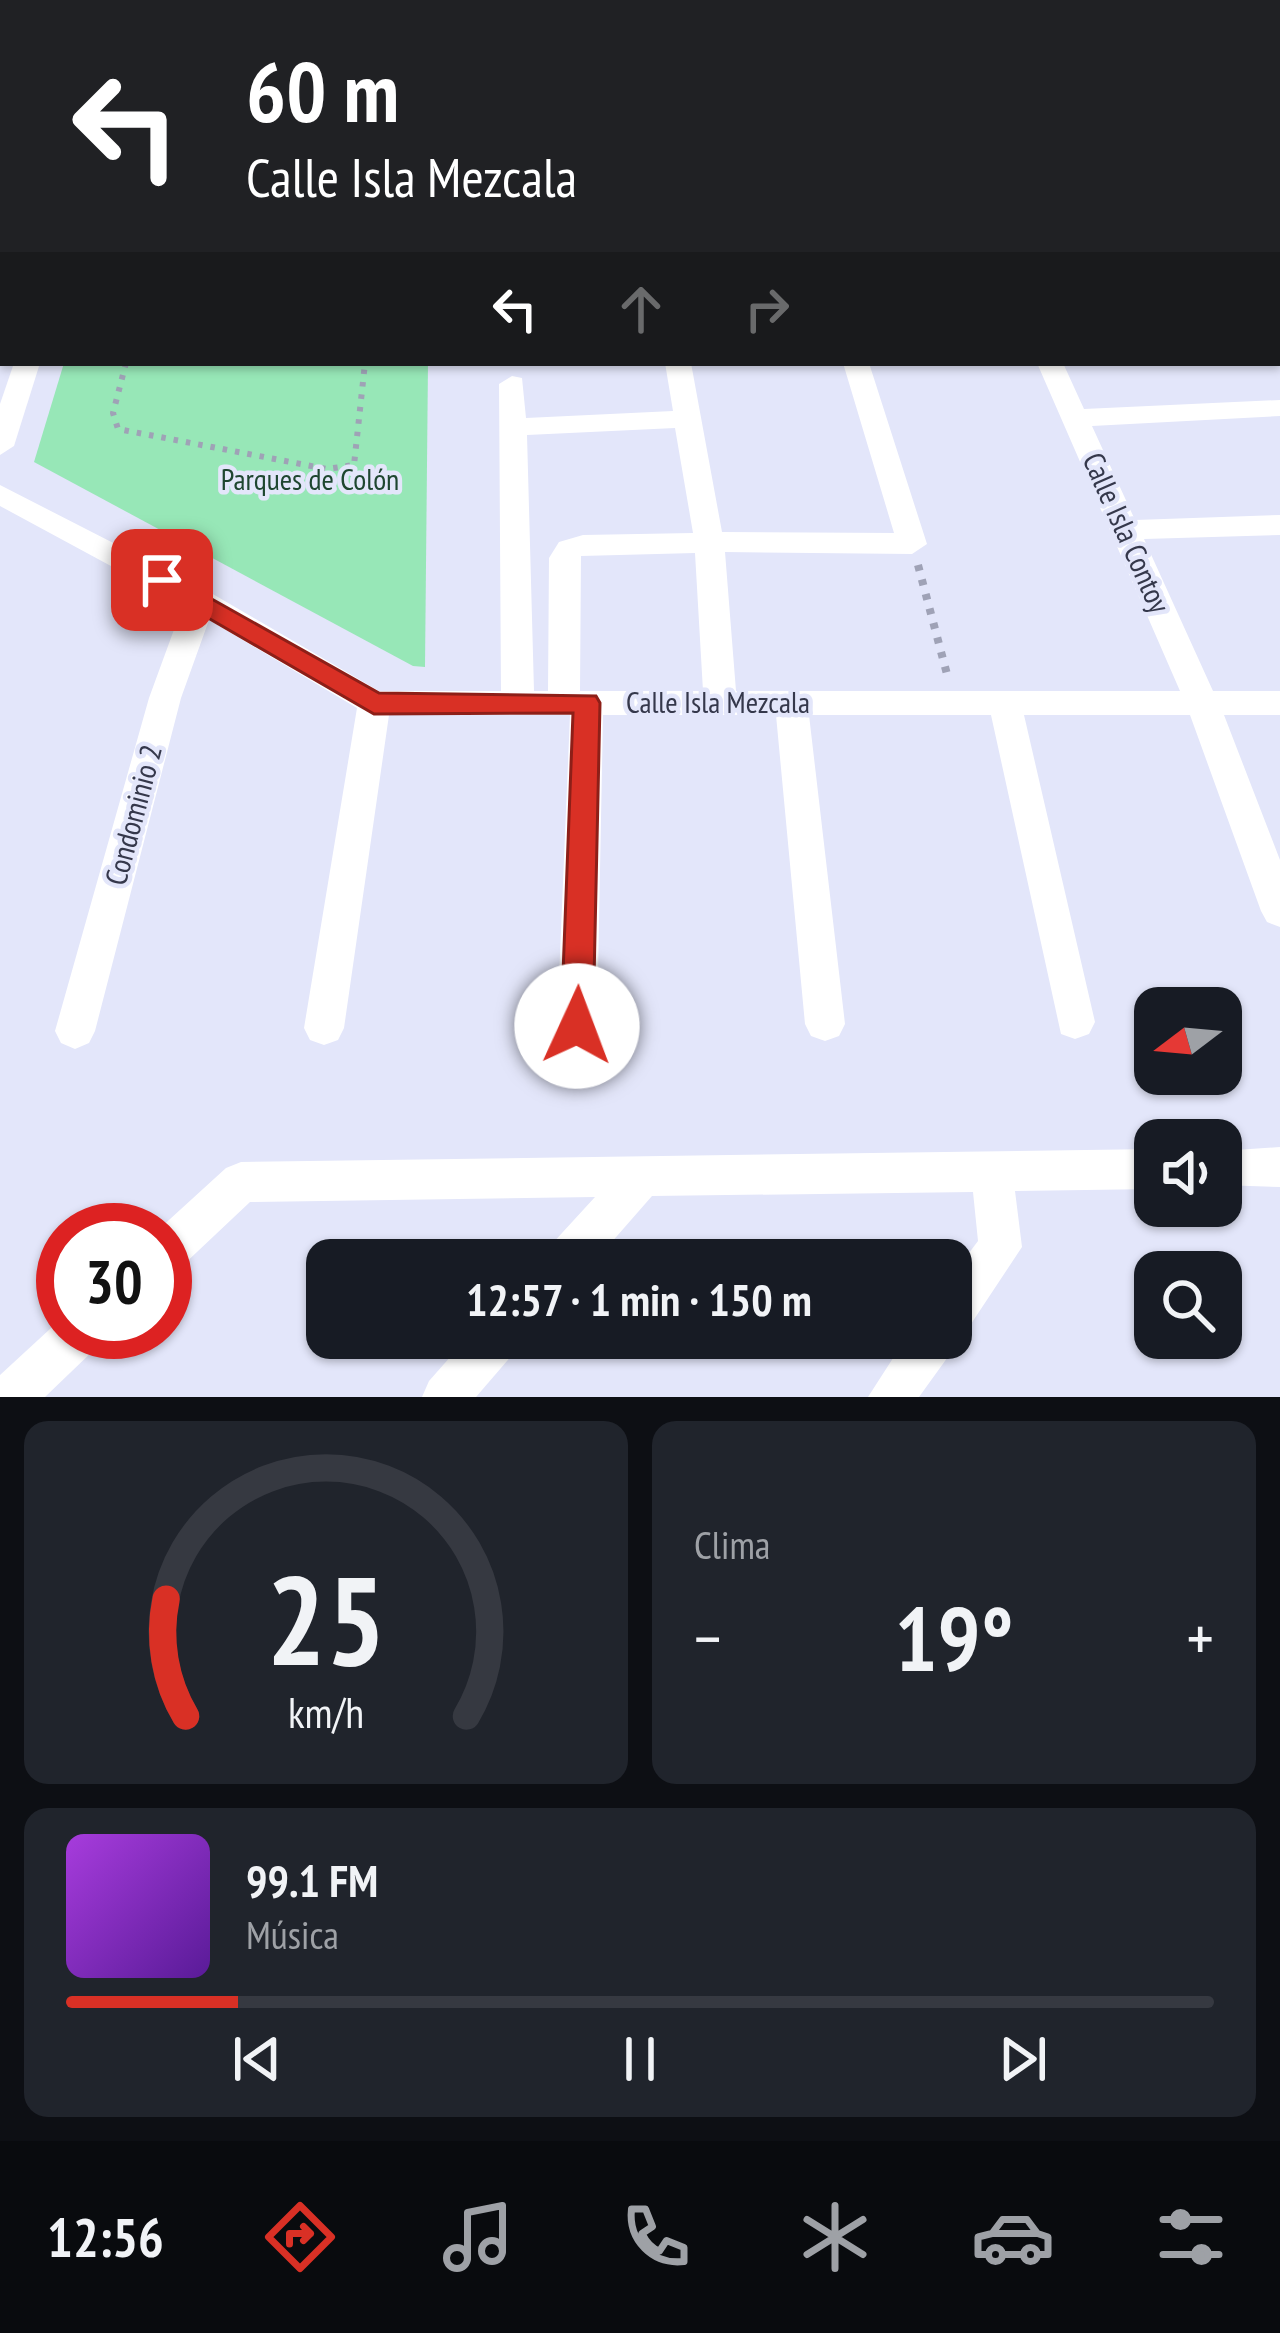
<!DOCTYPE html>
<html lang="es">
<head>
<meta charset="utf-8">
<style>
  :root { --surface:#171b24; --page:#20242c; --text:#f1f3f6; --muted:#9ea1a6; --line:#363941; --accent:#d93025 }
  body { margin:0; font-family:"PT Sans Narrow",sans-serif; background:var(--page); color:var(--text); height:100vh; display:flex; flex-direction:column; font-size:45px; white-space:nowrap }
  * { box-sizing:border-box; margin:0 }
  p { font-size:39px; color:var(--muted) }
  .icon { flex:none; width:66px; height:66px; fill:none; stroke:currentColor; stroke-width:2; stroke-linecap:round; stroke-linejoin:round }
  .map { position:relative; height:1397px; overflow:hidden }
  .drawer { display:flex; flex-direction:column; gap:24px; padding:24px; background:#0d0f14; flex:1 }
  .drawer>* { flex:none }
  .hud { position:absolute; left:0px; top:0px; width:1281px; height:366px; box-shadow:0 3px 9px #0004; background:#202124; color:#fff; overflow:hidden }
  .needle { width:78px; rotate:254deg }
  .controls { position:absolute; left:1134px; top:987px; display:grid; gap:24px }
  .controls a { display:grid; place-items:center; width:108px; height:108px; border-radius:24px; background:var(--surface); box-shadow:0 3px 9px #0004; font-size:60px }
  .speed { position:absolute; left:36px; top:1203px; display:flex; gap:24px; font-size:60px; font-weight:700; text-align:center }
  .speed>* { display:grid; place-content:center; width:156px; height:156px; border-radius:50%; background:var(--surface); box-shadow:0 3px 9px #0004; line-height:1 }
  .speed .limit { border:18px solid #d22; background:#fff; color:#111 }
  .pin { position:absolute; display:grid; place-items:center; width:102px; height:102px; color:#fff; margin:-51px; border-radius:24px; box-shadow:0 6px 18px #0006 }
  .me { position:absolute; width:132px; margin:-66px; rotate:2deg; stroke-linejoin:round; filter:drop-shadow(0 0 9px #0008) }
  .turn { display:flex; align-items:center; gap:42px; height:252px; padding:0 48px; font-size:54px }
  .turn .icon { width:156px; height:156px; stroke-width:2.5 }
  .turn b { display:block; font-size:84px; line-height:102px }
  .lanes { display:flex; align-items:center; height:114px; padding:0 48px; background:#0003; justify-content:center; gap:60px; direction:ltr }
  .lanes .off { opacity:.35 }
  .big { font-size:90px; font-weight:700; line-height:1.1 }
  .drawer .card { flex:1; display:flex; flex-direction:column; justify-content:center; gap:18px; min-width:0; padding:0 42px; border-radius:24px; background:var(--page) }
  .drawer .dial { align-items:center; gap:0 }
  .dial svg { height:312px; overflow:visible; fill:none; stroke:var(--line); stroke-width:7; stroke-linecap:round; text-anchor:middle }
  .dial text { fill:var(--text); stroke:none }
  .song { display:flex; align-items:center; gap:36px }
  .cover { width:144px; height:144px; border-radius:18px; background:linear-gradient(135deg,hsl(280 70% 55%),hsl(270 70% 35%)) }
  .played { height:12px; border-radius:6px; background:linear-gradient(90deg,var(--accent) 15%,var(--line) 15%) }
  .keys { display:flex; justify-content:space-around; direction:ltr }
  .heat { display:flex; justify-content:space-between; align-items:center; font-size:66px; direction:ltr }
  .drawer .tiles { flex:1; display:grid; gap:24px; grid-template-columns:1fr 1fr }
  .card:last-child { grid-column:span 2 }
  .trip { position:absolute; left:306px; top:1239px; width:666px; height:120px; border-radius:24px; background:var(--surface); box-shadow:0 3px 9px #0004; font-weight:700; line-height:120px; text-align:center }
  .menu { display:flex; height:192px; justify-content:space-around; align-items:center; background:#090b0e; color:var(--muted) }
  .menu .icon { width:84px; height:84px }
  .menu .current { color:var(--accent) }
  .menu b { font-size:54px; color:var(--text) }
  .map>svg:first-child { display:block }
  .green { fill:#97e7b7 }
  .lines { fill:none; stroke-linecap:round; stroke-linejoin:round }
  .path-far1 { stroke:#9fa2b6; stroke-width:6; stroke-dasharray:4.5 8; stroke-linecap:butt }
  .path { stroke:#9fa2b6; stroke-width:8; stroke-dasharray:6 9; stroke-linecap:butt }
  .lane { fill:#fff; fill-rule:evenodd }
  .street { fill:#fff; fill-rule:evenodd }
  .route { fill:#d93025; stroke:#8d1f18; stroke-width:3 }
  .labels { text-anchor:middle; stroke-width:9; stroke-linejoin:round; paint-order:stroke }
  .park-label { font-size:30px; fill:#1e4630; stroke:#e3e6fa }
  .street-label { font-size:30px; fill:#35384b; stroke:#e3e6fa }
</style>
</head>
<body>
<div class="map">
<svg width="1280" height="1397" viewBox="0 0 1280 1397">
  <rect width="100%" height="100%" fill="#e3e6fa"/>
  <path class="green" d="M64 363H428L425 667 413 666 34 462Z"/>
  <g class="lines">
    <path class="path-far1" d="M126 363 113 413 118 429 327 469 354 465 365 363"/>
    <path class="path" d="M918 565 948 678"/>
    <g class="lane">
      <rect x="1278" y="27" width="2" height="7"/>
      <path d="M1278 211 1280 212V220L1278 219Z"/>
    </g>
    <g class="street">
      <path d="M139 0H160L137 3Z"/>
      <rect x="493" y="0" width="20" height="3"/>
      <path d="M616 0H636L637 3H617Z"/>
      <path d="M879 0H899L900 3H880Z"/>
      <path d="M1000 0H1020L1021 3H1001Z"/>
      <path d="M14 363H40L14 446 0 455V404Z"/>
      <path d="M665 363H691L722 532 894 533 843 363H869L927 544 912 554 725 552 736 691H1180L1037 363H1063L1084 409 1280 400V416L1092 426 1135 520 1280 515V535L1144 539 1213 691H1280V715H1224L1280 860V927L1267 922 1261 911 1190 715H1024L1095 1022 1089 1034 1075 1039 1061 1034 991 715H809L845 1024 839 1036 825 1041 811 1036 805 1024 776 715H603L597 1026 591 1038 577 1043 563 1038 557 1026 570 715H389L344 1028 338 1040 324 1045 310 1040 304 1028 357 708 209 620 181 698 95 1031 89 1043 75 1049 61 1043 55 1031 149 698 183 605 0 506V485L211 593 379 691H501L499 384 512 376 522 378 526 418 673 411ZM675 428 693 533 583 535 559 542 549 558 548 691H534L527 435ZM695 553 703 691H580L581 556Z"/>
      <path d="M1280 1147V1187L1221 1185V1151Z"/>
      <path d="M1155 1149V1189L1015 1191 1022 1247 967 1330 955 1335 950 1354 919 1397H868L906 1338H951V1277L978 1241 973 1192 652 1196 596 1260H545L551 1245 595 1197 250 1202 180 1268 165 1275V1230H158L226 1168 241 1162Z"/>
      <path d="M63 1317V1332H103L96 1348 45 1397H0V1375Z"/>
      <path d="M467 1338H520L513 1354 476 1397H422L429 1381Z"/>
    </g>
  </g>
  <path class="route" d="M162 571 379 693 596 696 600 703 593 1026 589 1036 577 1040 566 1036 561 1026 573 713 374 714 153 586 149 580 153 574Z"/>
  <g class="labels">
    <g class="park-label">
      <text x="310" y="490">Parques de Colón</text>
    </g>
    <g class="street-label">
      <text transform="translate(1126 533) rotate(66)" y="10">Calle Isla Contoy</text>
      <text x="718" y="713">Calle Isla Mezcala</text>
      <text transform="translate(134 815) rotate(-75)" y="10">Condominio 2</text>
    </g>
  </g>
</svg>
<div class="controls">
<a><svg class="needle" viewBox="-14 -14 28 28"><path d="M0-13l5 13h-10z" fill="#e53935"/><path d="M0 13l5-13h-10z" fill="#9ea1a6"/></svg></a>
<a><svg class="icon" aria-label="sound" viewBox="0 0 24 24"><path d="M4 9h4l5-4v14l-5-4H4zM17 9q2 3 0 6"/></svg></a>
<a><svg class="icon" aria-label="search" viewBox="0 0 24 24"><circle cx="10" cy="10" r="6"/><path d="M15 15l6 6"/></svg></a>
</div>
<div class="speed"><div class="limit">30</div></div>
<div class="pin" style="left:162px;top:580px;background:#d93025"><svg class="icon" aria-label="arrive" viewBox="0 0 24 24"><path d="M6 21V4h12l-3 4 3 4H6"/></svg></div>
<svg class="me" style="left:577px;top:1026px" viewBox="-20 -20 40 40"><circle r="19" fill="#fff"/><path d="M0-13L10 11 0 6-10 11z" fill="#d93025"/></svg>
<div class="trip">12:57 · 1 min · 150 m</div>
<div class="hud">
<div class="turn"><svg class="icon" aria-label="left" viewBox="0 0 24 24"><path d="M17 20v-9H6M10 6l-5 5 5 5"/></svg><div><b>60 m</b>Calle Isla Mezcala</div></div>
<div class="lanes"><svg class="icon" aria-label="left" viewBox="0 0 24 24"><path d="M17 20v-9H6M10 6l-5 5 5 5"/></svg><svg class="icon off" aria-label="ahead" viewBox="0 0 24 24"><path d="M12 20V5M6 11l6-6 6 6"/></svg><svg class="icon off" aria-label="right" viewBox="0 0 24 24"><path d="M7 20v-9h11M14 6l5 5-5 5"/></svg></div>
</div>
</div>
<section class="drawer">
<div class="tiles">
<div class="card dial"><svg viewBox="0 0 100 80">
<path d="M14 69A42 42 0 1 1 86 69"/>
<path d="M14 69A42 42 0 0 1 9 39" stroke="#d93025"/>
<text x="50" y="56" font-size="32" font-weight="700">25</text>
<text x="50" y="72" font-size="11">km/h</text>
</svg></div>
<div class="card"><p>Clima</p>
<div class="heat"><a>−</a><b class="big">19°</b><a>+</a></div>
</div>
<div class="card">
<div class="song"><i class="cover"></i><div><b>99.1 FM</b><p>Música</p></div></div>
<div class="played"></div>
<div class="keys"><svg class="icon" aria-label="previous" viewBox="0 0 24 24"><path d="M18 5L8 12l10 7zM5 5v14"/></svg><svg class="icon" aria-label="pause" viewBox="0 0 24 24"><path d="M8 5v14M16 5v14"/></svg><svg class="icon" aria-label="next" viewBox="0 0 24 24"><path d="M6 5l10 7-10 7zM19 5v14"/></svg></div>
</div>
</div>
</section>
<nav class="menu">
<b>12:56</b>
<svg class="icon current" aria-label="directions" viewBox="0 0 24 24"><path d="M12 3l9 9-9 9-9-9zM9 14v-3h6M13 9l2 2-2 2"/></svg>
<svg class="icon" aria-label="music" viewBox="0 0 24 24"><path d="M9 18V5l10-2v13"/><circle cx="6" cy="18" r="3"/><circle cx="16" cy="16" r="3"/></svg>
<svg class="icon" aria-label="phone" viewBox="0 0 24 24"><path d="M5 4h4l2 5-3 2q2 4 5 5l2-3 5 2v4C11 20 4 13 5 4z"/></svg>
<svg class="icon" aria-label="climate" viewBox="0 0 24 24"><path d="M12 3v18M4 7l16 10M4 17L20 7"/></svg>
<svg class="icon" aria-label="car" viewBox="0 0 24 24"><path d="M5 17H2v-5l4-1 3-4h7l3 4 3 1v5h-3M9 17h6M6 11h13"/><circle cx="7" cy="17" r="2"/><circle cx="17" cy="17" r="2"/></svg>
<svg class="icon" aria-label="filters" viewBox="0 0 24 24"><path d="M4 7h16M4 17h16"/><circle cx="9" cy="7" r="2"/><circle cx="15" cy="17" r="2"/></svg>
</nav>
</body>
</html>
